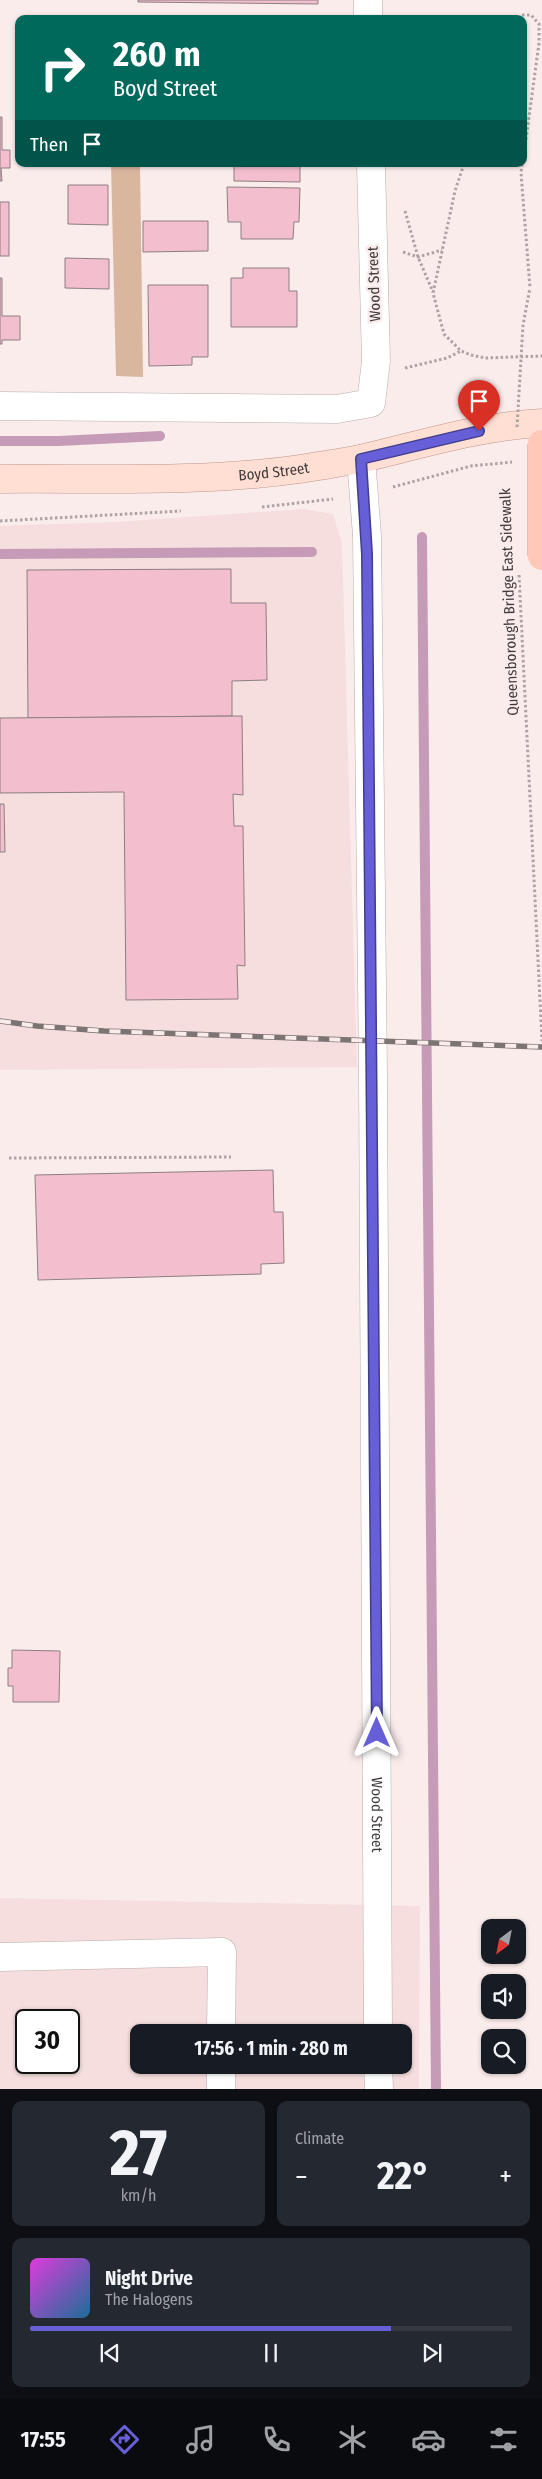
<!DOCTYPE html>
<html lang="en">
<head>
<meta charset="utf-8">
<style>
  :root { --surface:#171b24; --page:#242831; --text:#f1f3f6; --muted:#9ea1a6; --line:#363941; --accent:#665fd8 }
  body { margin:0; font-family:"Fira Sans Condensed",sans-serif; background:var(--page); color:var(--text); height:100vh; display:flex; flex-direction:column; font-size:19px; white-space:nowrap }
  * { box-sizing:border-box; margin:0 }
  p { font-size:16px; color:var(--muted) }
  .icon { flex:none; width:28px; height:28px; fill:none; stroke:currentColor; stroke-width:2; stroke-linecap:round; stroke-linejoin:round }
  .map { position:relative; height:2089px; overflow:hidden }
  .details { display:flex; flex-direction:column; gap:12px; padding:12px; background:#0d0f14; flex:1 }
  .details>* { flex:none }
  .top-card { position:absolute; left:15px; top:15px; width:512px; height:152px; border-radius:10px; box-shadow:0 1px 4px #0004; background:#00695c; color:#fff; overflow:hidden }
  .needle { width:32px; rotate:212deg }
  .buttons { position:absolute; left:481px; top:1919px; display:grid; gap:10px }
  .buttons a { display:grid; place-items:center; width:45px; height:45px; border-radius:10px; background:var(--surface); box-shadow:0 1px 4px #0004; font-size:25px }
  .speed { position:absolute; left:15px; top:2009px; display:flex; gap:10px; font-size:25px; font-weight:700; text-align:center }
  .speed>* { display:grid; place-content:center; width:65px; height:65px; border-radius:50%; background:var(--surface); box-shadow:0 1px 4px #0004; line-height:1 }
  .speed .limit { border:2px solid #111; border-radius:8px; background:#fff; color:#111 }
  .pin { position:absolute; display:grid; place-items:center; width:42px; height:42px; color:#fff; margin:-51px -21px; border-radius:50% 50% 50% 0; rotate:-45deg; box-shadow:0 0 5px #0007 }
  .pin .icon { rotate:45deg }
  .me { position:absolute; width:55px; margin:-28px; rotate:0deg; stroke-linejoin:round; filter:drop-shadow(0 0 4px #0008) }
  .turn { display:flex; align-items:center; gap:18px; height:105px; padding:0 15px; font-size:22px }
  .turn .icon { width:65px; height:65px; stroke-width:2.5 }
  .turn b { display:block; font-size:35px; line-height:42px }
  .then { display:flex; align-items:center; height:48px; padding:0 15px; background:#0003; gap:10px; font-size:19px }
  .big { font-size:38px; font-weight:700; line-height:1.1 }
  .details .card { flex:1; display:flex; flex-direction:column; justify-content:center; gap:8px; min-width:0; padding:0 18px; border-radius:10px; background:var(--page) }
  .details .dial { align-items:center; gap:0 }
  .dial b { font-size:65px; line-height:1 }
  .song { display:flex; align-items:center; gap:15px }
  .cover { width:60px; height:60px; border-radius:8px; background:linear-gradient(135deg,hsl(300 70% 55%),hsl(200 70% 35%)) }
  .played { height:5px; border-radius:2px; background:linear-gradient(90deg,var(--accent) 75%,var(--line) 75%) }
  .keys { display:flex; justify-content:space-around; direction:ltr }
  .heat { display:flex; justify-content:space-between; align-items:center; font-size:28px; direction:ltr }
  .details .tiles { flex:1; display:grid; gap:12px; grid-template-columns:1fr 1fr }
  .card:last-child { grid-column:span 2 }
  .trip { position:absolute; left:130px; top:2024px; width:282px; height:50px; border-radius:10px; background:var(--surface); box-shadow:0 1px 4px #0004; font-weight:700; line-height:50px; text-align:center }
  .menu { display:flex; height:80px; justify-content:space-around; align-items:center; background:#090b0e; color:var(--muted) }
  .menu .icon { width:35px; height:35px }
  .menu .current { color:var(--accent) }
  .menu b { font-size:22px; color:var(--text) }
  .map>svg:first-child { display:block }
  .built { fill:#f5dedd; fill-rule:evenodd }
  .green { fill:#d9b69e }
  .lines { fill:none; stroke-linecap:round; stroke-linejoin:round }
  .stream { stroke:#c69bb7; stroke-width:10 }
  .building { fill:#f3bece; stroke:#8c7f83 }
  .minor-casing { stroke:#baacac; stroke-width:29 }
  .major-casing { stroke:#bc978c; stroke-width:29 }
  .path { stroke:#aea3a3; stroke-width:3; stroke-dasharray:2.5 2.5; stroke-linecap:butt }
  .minor { stroke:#fff; stroke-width:28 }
  .major { stroke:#ffded4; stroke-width:28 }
  .rail-casing { stroke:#7c7373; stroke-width:5.5 }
  .rail { stroke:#fbecec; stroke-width:4; stroke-dasharray:11; stroke-linecap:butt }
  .highway-bridge-casing { stroke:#bc978c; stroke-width:29; stroke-linecap:butt }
  .path-bridge { stroke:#aea3a3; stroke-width:3; stroke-dasharray:2.5 2.5; stroke-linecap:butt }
  .highway-bridge { stroke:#ffc8b8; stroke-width:28 }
  .route-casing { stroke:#423e8c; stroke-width:12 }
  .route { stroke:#665fd8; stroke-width:9 }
  .labels { text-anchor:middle; stroke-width:5; stroke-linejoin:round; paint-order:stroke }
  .street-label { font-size:15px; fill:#413b3b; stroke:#fbecec }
</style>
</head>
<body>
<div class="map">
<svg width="542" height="2089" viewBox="0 0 542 2089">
  <rect width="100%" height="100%" fill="#fbecec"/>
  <g class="built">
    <path d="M304 509 333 514 342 544 357 1067 0 1070V526L116 522Z"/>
    <path d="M0 1898 420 1906 419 2089H0ZM26 2020H69V2062H26ZM139 2032H404V2065H139Z"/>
  </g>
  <path class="green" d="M111 164H140L143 377 116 376Z"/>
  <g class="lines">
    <g class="stream">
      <path d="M0 441H59L160 436"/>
      <path d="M422 537 436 2089"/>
      <path d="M0 554 312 552"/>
    </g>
  </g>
  <g class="building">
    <path d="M138 0H318V4L138 2Z"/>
    <path d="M0 117H2V150H10V168H1L2 181H0Z"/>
    <path d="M234 164H300V182L234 181Z"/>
    <path d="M68 185H108V225L68 224Z"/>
    <path d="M227 187 300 188 299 222H294L293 239H241V222H228Z"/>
    <rect x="0" y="202" width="9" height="54"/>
    <path d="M143 221H208V251L143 252Z"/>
    <path d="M65 258 109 259V289L65 288Z"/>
    <path d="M243 268H289V291H297V327H231V278H243Z"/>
    <path d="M0 278H2V316H20V340H2V344H0Z"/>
    <path d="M148 285H208V357H192V365L149 366Z"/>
    <path d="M231 569V603H266L267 680 232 681V716L28 718 27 570Z"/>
    <path d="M242 716 243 795 233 794 234 826H243L245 966 237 965 238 999 126 1000 124 792 0 793V718Z"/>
    <path d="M0 804H4L5 852H0Z"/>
    <path d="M273 1170 274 1212H283L284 1263 261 1264V1274L38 1280 35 1175Z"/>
    <path d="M12 1650 60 1651 59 1702H13V1686H8V1668H12Z"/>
  </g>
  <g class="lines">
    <defs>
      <g id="minor">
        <path d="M368 0V19"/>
        <path d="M0 406 337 409 371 403 376 361 371 164"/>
        <path id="s1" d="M361 459 367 535 373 1074 378 2032"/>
        <path d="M0 1957 222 1952 221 2032"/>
        <path d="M378 2065 379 2089"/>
        <path d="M221 2089V2065"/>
      </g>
      <g id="major">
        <path id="s2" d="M0 479C99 478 201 483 300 469 321 465 343 463 364 458 423 444 481 426 542 423"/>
      </g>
    </defs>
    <use href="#minor" class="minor-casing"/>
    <use href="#major" class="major-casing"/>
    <g class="path">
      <path d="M519 19 522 15H531L539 24V43L524 154"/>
      <path d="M464 164 455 191 433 293 444 334 461 351 471 355 485 358 542 356"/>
      <path d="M522 164 521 173 530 288"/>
      <path d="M405 211 418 257 433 292"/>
      <path d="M403 252 418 257 442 250"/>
      <path d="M405 368 447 358 461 351"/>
      <path d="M393 487 471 466 512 462"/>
      <path d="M262 507 333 499"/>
      <path d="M0 521 181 511"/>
      <path d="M9 1158 231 1157"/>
    </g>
    <use href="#minor" class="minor"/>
    <use href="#major" class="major"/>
    <defs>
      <path id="rail" d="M0 1021 37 1026 104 1031 542 1047"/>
    </defs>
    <use href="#rail" class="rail-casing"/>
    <use href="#rail" class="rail"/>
    <defs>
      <path id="highway-bridge" d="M542 444V556"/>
    </defs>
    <use href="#highway-bridge" class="highway-bridge-casing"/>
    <g class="path-bridge">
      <path d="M517 427 523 325 530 288"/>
      <path d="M519 575 542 1041"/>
    </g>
    <use href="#highway-bridge" class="highway-bridge"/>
  </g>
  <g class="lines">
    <defs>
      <path id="route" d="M377 1733 367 554 361 459 479 431"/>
    </defs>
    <use href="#route" class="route-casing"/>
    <use href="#route" class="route"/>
  </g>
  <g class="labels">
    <g class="street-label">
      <text transform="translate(374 284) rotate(-92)" y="5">Wood Street</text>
      <text dy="5" stroke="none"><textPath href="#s2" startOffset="274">Boyd Street</textPath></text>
      <text transform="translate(509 602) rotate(-92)" y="5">Queensborough Bridge East Sidewalk</text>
      <text dy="5" stroke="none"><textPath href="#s1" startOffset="1356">Wood Street</textPath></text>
    </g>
  </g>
</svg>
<div class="buttons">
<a><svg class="needle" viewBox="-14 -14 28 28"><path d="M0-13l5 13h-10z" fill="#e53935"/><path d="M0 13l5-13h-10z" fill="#9ea1a6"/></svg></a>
<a><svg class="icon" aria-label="sound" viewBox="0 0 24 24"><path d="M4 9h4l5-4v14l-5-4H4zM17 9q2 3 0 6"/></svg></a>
<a><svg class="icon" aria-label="search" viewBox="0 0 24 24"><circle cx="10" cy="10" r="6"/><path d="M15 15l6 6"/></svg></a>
</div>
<div class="speed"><div class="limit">30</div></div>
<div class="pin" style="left:479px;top:431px;background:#d93025"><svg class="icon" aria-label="arrive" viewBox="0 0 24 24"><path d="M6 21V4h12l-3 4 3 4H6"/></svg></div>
<svg class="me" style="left:377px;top:1733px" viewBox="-20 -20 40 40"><path d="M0-17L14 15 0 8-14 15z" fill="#665fd8" stroke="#fff" stroke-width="4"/></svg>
<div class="trip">17:56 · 1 min · 280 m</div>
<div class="top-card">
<div class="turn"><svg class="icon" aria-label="right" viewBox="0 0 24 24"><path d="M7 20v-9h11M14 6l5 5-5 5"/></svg><div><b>260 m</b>Boyd Street</div></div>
<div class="then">Then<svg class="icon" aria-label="arrive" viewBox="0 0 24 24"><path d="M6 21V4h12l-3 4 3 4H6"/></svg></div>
</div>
</div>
<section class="details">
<div class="tiles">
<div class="card dial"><b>27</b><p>km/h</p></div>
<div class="card"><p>Climate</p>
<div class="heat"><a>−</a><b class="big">22°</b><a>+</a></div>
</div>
<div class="card">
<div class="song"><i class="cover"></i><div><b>Night Drive</b><p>The Halogens</p></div></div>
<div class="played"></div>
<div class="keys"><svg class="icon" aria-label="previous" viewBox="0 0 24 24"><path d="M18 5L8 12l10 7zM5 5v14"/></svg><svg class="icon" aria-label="pause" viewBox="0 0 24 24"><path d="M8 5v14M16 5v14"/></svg><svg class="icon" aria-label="next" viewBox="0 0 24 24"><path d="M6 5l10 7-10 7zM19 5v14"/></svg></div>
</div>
</div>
</section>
<nav class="menu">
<b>17:55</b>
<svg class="icon current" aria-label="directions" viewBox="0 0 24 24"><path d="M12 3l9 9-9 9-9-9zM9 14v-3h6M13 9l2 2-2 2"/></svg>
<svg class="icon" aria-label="music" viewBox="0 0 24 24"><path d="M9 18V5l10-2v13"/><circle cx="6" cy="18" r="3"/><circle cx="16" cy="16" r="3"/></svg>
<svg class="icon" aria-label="phone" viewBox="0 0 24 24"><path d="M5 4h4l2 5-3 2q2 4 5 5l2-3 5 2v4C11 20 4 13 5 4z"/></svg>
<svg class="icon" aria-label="climate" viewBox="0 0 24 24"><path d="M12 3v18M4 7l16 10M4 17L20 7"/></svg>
<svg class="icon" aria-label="car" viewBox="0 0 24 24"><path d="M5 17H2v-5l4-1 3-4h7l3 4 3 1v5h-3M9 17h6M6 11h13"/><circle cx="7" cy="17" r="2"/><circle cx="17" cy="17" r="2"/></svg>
<svg class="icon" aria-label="filters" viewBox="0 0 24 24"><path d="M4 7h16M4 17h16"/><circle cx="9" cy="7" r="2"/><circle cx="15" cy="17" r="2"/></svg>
</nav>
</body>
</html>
